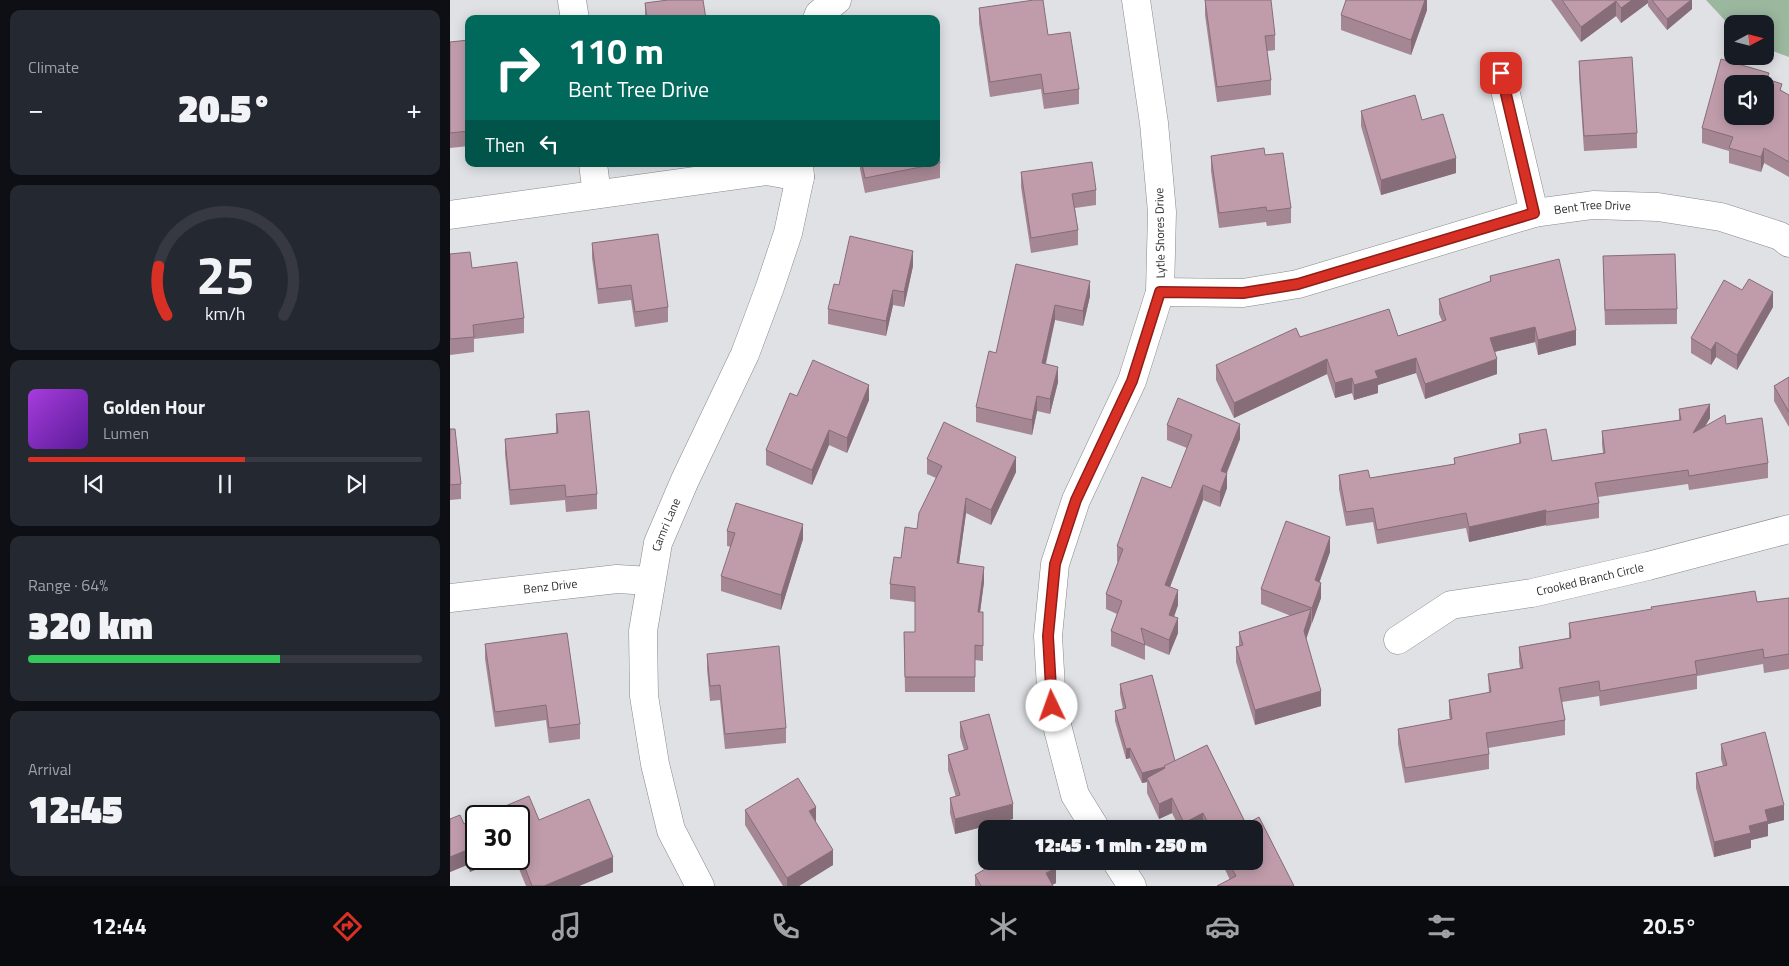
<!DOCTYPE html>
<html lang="en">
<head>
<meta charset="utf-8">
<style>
  :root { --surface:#171b24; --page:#242831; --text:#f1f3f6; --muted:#9ea1a6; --line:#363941; --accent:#d93025 }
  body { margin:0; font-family:"Titillium Web",sans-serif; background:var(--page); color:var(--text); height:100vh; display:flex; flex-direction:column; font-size:19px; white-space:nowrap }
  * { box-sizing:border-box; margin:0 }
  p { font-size:16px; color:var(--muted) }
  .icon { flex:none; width:28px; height:28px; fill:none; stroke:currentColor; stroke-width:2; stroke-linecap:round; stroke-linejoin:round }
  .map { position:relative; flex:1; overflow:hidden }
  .panel { display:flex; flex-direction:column; gap:10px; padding:10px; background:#0d0f14; width:450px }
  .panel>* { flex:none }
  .hud { position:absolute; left:15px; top:15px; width:475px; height:152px; border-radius:10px; box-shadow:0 2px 12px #0003; background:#00695c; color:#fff; overflow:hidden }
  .needle { width:32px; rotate:83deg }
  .tools { position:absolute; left:1274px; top:15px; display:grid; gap:10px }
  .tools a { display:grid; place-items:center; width:50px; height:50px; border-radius:10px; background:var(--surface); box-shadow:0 2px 12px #0003; font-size:25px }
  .speed { position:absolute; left:15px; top:805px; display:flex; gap:10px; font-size:25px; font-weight:700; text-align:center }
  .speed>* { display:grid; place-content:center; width:65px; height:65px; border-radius:50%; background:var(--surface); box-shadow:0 2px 12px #0003; line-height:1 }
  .speed .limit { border:2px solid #111; border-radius:8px; background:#fff; color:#111 }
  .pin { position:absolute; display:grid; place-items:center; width:42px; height:42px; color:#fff; margin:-21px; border-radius:10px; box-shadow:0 2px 8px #0006 }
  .me { position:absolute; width:55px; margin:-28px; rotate:357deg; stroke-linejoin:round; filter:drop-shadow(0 0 4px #0008) }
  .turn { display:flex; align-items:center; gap:18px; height:105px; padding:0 20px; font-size:22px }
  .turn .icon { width:65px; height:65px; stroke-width:2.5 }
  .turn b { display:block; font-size:35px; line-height:42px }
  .then { display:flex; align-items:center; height:48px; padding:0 20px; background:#0003; gap:10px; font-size:19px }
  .big { font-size:38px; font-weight:800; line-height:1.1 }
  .panel .tile { flex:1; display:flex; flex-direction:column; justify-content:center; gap:8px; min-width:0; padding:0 18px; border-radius:10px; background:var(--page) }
  .panel .dial { align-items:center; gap:0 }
  .dial svg { height:130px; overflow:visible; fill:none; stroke:var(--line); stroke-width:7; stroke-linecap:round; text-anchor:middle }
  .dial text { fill:var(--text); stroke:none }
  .song { display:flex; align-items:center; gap:15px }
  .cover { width:60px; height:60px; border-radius:8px; background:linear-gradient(135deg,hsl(280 70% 55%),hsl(270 70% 35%)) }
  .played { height:5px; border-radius:2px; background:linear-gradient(90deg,var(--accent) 55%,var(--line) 55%) }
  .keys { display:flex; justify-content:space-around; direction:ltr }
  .heat { display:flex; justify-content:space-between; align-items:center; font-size:28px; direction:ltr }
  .charge { height:8px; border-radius:4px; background:linear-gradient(90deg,#34c759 64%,var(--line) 0) }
  .trip { position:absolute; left:528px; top:820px; width:285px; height:50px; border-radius:10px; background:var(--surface); box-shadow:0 2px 12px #0003; font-weight:800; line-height:50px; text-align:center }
  .dock { display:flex; height:80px; justify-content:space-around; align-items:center; background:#090b0e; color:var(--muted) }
  .dock .icon { width:35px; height:35px }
  .dock .active { color:var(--accent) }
  .dock b { font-size:22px; color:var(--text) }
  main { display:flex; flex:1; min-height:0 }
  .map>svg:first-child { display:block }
  .forest { fill:#9bb79e }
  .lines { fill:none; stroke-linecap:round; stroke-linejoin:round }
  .minor-casing { stroke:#87898c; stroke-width:29 }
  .minor { stroke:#fff; stroke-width:28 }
  .wall { fill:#a58693 }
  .shaded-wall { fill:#866d78 }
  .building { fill:#c09cab; stroke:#866d78; fill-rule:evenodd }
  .route-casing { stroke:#8d1f18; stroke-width:12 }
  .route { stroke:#d93025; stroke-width:9 }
  .labels { text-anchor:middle; stroke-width:4.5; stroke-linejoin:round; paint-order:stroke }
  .street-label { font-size:12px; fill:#2d2e2f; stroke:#fff }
</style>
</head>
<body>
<main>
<section class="panel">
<div class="tile"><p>Climate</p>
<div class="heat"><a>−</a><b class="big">20.5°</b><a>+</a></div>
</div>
<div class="tile dial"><svg viewBox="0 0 100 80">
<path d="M14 69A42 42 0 1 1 86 69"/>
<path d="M14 69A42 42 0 0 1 9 39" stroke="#d93025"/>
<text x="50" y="56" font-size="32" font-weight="700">25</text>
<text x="50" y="72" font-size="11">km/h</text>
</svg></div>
<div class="tile">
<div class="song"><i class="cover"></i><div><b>Golden Hour</b><p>Lumen</p></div></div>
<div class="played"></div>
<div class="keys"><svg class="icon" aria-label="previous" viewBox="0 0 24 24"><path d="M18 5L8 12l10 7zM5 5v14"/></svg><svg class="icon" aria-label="pause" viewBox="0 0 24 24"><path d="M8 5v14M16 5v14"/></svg><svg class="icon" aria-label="next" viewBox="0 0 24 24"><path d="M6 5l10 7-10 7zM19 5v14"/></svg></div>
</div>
<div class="tile"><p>Range · 64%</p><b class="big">320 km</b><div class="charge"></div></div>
<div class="tile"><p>Arrival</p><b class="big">12:45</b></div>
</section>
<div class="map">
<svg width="1339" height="886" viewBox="0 0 1339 886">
  <rect width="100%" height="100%" fill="#dfe1e4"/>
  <path class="forest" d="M1256 0H1339V57L1315 48V24H1282V28Z"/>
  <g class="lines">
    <defs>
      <g id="minor">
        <path d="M122 1 125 19"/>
        <path d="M367 19 369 14 387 0"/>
        <path d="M1051 73 1084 213"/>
        <path d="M143 164 147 194"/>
        <path d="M0 215 317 171 350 177"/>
        <path id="s1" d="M710 292 793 293 848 284 1084 213 1143 205 1208 207 1271 217 1330 236 1339 243"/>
        <path id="s2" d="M0 598 167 579 201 581"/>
        <path id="s3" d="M948 640 1001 605 1082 593 1198 566 1339 529"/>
        <path d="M646 829 625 795 602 706 598 636 605 564 626 500 682 381 710 292 712 212 704 123 686 0"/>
        <path d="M666 861 682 886"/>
        <path id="s4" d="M250 886 221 830 205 764 194 696 193 631 208 543 235 480 295 354 320 287 338 233 350 177 349 164"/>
      </g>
    </defs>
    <use href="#minor" class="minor-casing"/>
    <use href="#minor" class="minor"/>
  </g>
  <g class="wall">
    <path d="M755 0 825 35V50L817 51 821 80V95L767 102 755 15Z"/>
    <path d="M977 0V10L961 55 891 30V15Z"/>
    <path d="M1101 0H1242V9L1217 30 1198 6V3L1171 23 1166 16 1131 42Z"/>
    <path d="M195 3 256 19H195Z"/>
    <path d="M529 8 598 35 629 89V104L594 109 591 89 540 97 529 23Z"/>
    <path d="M19 40V146L0 148V42Z"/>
    <path d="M1129 61 1187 133V148L1134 151 1129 76Z"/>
    <path d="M1319 80 1332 91 1339 95V177L1314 163 1311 172 1279 163V151L1252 143V128Z"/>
    <path d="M911 111 972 120 1006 173 931 195 911 126Z"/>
    <path d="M815 155 841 208V223L817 226 816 222 769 228 761 171V156Z"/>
    <path d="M490 163V178L415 193 410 169V164H486Z"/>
    <path d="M571 172 646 190V205L625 208 628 230V245L581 253 571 187Z"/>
    <path d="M142 243 218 307V322L185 327 181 300 148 304 142 258Z"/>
    <path d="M0 254 22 268 74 318V333L24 339V352L0 355Z"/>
    <path d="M1153 256 1227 309V324L1155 325Z"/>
    <path d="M566 264 640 296 633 326 605 320 596 364 608 382 600 414 587 411 582 435 526 422V407L546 353Z"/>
    <path d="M463 266 454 307 443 305 436 336 378 324V309Z"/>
    <path d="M1040 276 1126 345 1088 355 1085 342 1044 352 1047 374 975 399 966 373 928 385V393L904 400 902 393 885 398 877 374 784 418 766 380V365L850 337 948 336 992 321 989 314V299L1040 282Z"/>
    <path d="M1323 307 1287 370 1266 357 1261 365 1241 353V338Z"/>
    <path d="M1339 377V427L1324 401V386Z"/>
    <path d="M347 396 419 400 397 453 379 445 362 485 316 465V450Z"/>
    <path d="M1229 409 1260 418 1255 426 1276 424 1318 463V478L1239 490 1238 484 1148 497 1149 503V518L1096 526V525L1019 542 1016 528 927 544 923 522 896 526 889 489V475L920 478 1004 464V458L1069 444V434L1102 461 1153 453 1152 445V431L1229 420Z"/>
    <path d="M106 414 147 494V509L116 512 115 500 60 505 55 454V439L106 433Z"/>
    <path d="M717 425 790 439 777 473V488L770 507 753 500 720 587 728 605 724 617 728 633 719 655 695 645V660L661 646V631L667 614 656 609V594L668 562 667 561V546L721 488 737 448 717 440Z"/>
    <path d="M0 429 11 484V499L0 500Z"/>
    <path d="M477 459 566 472 541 525 516 513 509 563 534 582 530 612H533V661L525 660V692H455L454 632H465V602L440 599V584L451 558 467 529 486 478 477 474Z"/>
    <path d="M277 531 353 539 331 610 271 591V576L281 547 277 546Z"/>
    <path d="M880 552 869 582 871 598 856 639 871 706 805 725 786 662V647H789V632L841 616 811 604V589Z"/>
    <path d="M1339 598V669L1314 673 1313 664 1247 676V689L1150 706 1149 696 1112 702 1115 720V735L1038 748 1039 754V769L955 783 948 744V729L1000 720 999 715V700L1039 693 1038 674 1070 668 1069 662V647L1119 638V623L1307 602Z"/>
    <path d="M35 644 130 724V739L99 743 96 720 45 727 35 659Z"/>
    <path d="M257 654 336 728V743L275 749 270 700 260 701 257 669Z"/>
    <path d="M702 675 725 761 757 745 796 824 809 817 844 886H767L780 880 771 861H804V829H730L722 813 709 819 697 793V782L692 783 680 758 676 759 665 721V711L673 709 670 694V684Z"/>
    <path d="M510 722 563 819 505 834 500 813V798L506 797 498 770V755L514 750 510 737Z"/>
    <path d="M1271 744 1334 820 1318 824V836L1301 840V848L1264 857 1246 788V773L1273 766 1271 759Z"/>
    <path d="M295 810 383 865 349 886H333L295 825Z"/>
    <path d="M69 816 89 820 163 872 129 886H76L65 859H69Z"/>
    <path d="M26 818 20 872 17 865 0 872V819L14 824Z"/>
    <path d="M525 875 606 883 602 885 603 886H525Z"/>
  </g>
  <g class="shaded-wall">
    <path d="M975 0H977V10L961 55V40Z"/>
    <path d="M1182 0H1198V3L1171 23V8Z"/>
    <path d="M1241 0H1242V9L1217 30V19Z"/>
    <path d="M1166 1V16L1131 42V27Z"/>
    <path d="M1314 148V163L1311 172V157Z"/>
    <path d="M1006 158V173L931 195V180Z"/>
    <path d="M463 251V266L454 307V292Z"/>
    <path d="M640 281V296L633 326V311Z"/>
    <path d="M443 290V305L436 336V321Z"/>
    <path d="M1323 292V307L1287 370V355Z"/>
    <path d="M605 305V320L592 378V363Z"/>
    <path d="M1085 327V342L1040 353V338Z"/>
    <path d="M1126 330V345L1088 355V340Z"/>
    <path d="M1266 342V357L1261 365V350Z"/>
    <path d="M966 358V373L928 385V393L904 400V385L925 371Z"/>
    <path d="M877 359V374L784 418V403Z"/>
    <path d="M1047 359V374L975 399V384Z"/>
    <path d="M608 367V382L600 414V399Z"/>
    <path d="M902 378V393L885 398V383Z"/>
    <path d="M419 385V400L397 453V438Z"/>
    <path d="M587 396V411L582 435V420Z"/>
    <path d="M1260 404V418L1243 447V433Z"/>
    <path d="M790 424V439L771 486V471Z"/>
    <path d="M379 430V445L362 485V470Z"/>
    <path d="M566 457V472L541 525V510Z"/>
    <path d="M777 473V488L770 507V492Z"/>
    <path d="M753 485V500L715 600V585Z"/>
    <path d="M516 498V513L507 578V563Z"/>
    <path d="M1096 510V525L1019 542V527Z"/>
    <path d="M353 524V539L331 610V595Z"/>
    <path d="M880 537V552L865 595V580Z"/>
    <path d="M534 567V582L528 627V612Z"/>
    <path d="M871 583V598L862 623V608Z"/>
    <path d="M728 590V605L719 630V615Z"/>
    <path d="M861 609V624L854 646V631Z"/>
    <path d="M728 618V633L719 655V640Z"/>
    <path d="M871 691V706L805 725V710Z"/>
    <path d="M680 748V758L676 759V749Z"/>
    <path d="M714 767V777L697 778V782L692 783V773Z"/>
    <path d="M722 798V813L709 819V804Z"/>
    <path d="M563 804V819L505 834V819Z"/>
    <path d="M1334 805V820L1318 824V836L1301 840V848L1264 857V842L1299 826 1315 810Z"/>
    <path d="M366 807V822L359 811Z"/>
    <path d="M753 813V828L734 829V823Z"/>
    <path d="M17 850V865L0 872V857Z"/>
    <path d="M383 850V865L349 886H337V878Z"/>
    <path d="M26 855V859H52L20 872V857Z"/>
    <path d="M163 857V872L129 886H94Z"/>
    <path d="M606 868V883L600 886 596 873Z"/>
  </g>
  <g class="building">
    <path d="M218 0H253L256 19H197L195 3Z"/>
    <path d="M584 0H593L598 35 620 32 629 89 594 94 591 74 540 82 529 8Z"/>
    <path d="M755 0H821L825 35 815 36 821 80 767 87Z"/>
    <path d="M896 0H975L961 40 891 15Z"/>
    <path d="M1112 0H1182L1171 8 1166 1 1131 27Z"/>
    <path d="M1202 0H1241L1217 19Z"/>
    <path d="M19 40V131L0 133V42Z"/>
    <path d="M1182 57 1187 133 1134 136 1129 61Z"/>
    <path d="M1271 59 1319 73 1317 79 1332 84 1330 90 1339 95V162L1314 148 1311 157 1279 148 1283 137 1252 128ZM1282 84H1315V116H1282Z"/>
    <path d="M965 95 972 120 993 114 1006 158 931 180 911 111Z"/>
    <path d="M486 145 490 163 486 164Z"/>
    <path d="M814 148 815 155 833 153 841 208 817 211 816 207 769 213 761 156Z"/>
    <path d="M642 162 646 190 622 194 628 230 581 238 571 172Z"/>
    <path d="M412 164H486L415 178Z"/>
    <path d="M208 234 218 307 185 312 181 285 148 289 142 243Z"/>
    <path d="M400 236 463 251 454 292 443 290 436 321 378 309 384 284 389 285Z"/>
    <path d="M20 252 22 268 67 262 74 318 23 325 24 337 0 339V254Z"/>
    <path d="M1225 254 1227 309 1155 310 1153 256Z"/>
    <path d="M1109 259 1126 330 1088 340 1085 327 1040 338 1047 359 975 384 966 358 925 371 928 378 904 385 902 378 885 383 877 359 784 403 766 365 846 328 850 337 939 309 948 336 996 320 989 299 1041 281 1040 276Z"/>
    <path d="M566 264 640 281 633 311 605 305 592 363 608 367 600 399 587 396 582 420 526 407 539 351 546 353Z"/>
    <path d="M1299 279 1323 292 1287 355 1266 342 1261 350 1241 338 1274 280 1292 290Z"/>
    <path d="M363 360 419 385 397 438 379 430 362 470 316 450 340 393 347 396Z"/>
    <path d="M1339 377V412L1324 386Z"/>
    <path d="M728 398 790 424 771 471 777 473 770 492 753 485 715 585 728 590 719 615 728 618 719 640 691 628 695 645 661 631 672 601 656 594 673 549 667 546 692 477 721 488 742 435 717 425Z"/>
    <path d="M1260 404 1243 433 1275 415 1276 424 1312 418 1318 463 1239 476 1238 470 1145 483 1149 503 1096 512V510L1019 527 1016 513 927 530 923 508 896 512 889 475 918 470 920 478 1005 464 1004 458 1071 443 1069 434 1096 429 1102 461 1155 453 1152 431 1231 420 1229 409Z"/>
    <path d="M139 411 147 494 116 497 115 485 60 490 55 439 108 433 106 414Z"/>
    <path d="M494 422 566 457 541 510 516 498 507 563 534 567 528 612H533V646L525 645V677H455L454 632H465V587L440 584 444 557 451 558 455 527 467 529 469 513 492 466 477 459Z"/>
    <path d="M0 429H5L11 484 0 485Z"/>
    <path d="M286 503 353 524 331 595 271 576 285 533 277 531Z"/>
    <path d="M836 521 880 537 865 580 871 583 862 608 811 589Z"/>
    <path d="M1305 591 1307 602 1339 598V654L1314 658 1313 649 1245 661 1247 674 1150 691 1149 681 1109 688 1115 720 1036 733 1039 754 955 768 948 729 1002 719 999 700 1041 692 1038 674 1073 668 1069 647 1121 638 1119 623 1202 609 1201 607Z"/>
    <path d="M861 609 854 631 871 691 805 710 786 647 793 645 789 632Z"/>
    <path d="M117 633 130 724 99 728 96 705 45 712 35 644Z"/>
    <path d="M329 646 336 728 275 734 270 685 260 686 257 654Z"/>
    <path d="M702 675 725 761 715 767 692 773 680 748 676 749 665 711 676 708 670 684Z"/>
    <path d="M539 714 563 804 505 819 500 798 510 795 498 755 518 749 510 722Z"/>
    <path d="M1315 732 1334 805 1315 810 1318 821 1299 826 1301 833 1264 842 1246 773 1277 765 1271 744Z"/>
    <path d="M757 745 796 824 809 817 844 886H767L786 876 778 861H804V829H761L753 813 734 823 722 798 709 804 697 778 715 768 714 766Z"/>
    <path d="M348 778 366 807 359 811 383 850 337 878 295 810Z"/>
    <path d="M79 796 89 820 139 799 163 857 94 886H82L69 852V816H32Z"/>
    <path d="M10 815 14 824 26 818V855L20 857 17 850 0 857V819Z"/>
    <path d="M549 861H603L606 868 596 873 603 886H531L525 875Z"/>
  </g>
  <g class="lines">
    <defs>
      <path id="route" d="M602 706 598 636 605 564 626 500 682 381 710 292 793 293 848 284 1084 213 1051 73"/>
    </defs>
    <use href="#route" class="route-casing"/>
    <use href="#route" class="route"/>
  </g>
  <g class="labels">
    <g class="street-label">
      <text dy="4" stroke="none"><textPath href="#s1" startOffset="444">Bent Tree Drive</textPath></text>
      <text transform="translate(710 233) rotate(-91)" y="4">Lytle Shores Drive</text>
      <text dy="4" stroke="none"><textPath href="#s4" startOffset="374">Camri Lane</textPath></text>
      <text dy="4" stroke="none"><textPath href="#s3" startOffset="205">Crooked Branch Circle</textPath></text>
      <text dy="4" stroke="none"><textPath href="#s2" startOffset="101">Benz Drive</textPath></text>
    </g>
  </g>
</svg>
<div class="tools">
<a><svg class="needle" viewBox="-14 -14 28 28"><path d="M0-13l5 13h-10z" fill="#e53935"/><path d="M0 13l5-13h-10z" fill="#9ea1a6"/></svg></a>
<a><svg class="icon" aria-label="sound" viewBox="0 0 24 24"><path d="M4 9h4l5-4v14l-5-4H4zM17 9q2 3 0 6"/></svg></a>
</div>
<div class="speed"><div class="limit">30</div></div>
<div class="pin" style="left:1051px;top:73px;background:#d93025"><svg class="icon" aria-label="arrive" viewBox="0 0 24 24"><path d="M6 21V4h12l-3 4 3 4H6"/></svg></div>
<svg class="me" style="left:602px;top:706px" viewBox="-20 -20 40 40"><circle r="19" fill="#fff"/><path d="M0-13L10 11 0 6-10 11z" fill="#d93025"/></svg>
<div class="trip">12:45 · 1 min · 250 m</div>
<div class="hud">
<div class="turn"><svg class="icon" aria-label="right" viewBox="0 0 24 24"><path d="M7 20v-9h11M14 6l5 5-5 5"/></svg><div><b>110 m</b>Bent Tree Drive</div></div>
<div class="then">Then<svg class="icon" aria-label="left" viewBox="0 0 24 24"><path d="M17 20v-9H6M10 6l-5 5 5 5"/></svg></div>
</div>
</div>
</main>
<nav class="dock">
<b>12:44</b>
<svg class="icon active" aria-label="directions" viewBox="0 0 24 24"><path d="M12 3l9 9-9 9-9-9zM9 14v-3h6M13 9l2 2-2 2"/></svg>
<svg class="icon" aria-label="music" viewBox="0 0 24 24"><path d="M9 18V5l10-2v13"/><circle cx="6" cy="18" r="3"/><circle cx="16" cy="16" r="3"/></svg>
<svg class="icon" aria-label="phone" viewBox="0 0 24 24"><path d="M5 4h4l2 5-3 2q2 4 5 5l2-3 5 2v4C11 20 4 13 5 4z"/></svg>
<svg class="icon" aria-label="climate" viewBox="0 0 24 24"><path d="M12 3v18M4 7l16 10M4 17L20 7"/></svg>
<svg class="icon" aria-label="car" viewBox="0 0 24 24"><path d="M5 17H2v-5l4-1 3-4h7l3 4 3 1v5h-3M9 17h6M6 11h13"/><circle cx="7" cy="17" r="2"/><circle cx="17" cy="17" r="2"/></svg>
<svg class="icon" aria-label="filters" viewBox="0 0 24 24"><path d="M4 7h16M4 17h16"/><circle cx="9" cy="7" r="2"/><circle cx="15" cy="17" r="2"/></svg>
<b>20.5°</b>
</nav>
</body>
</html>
